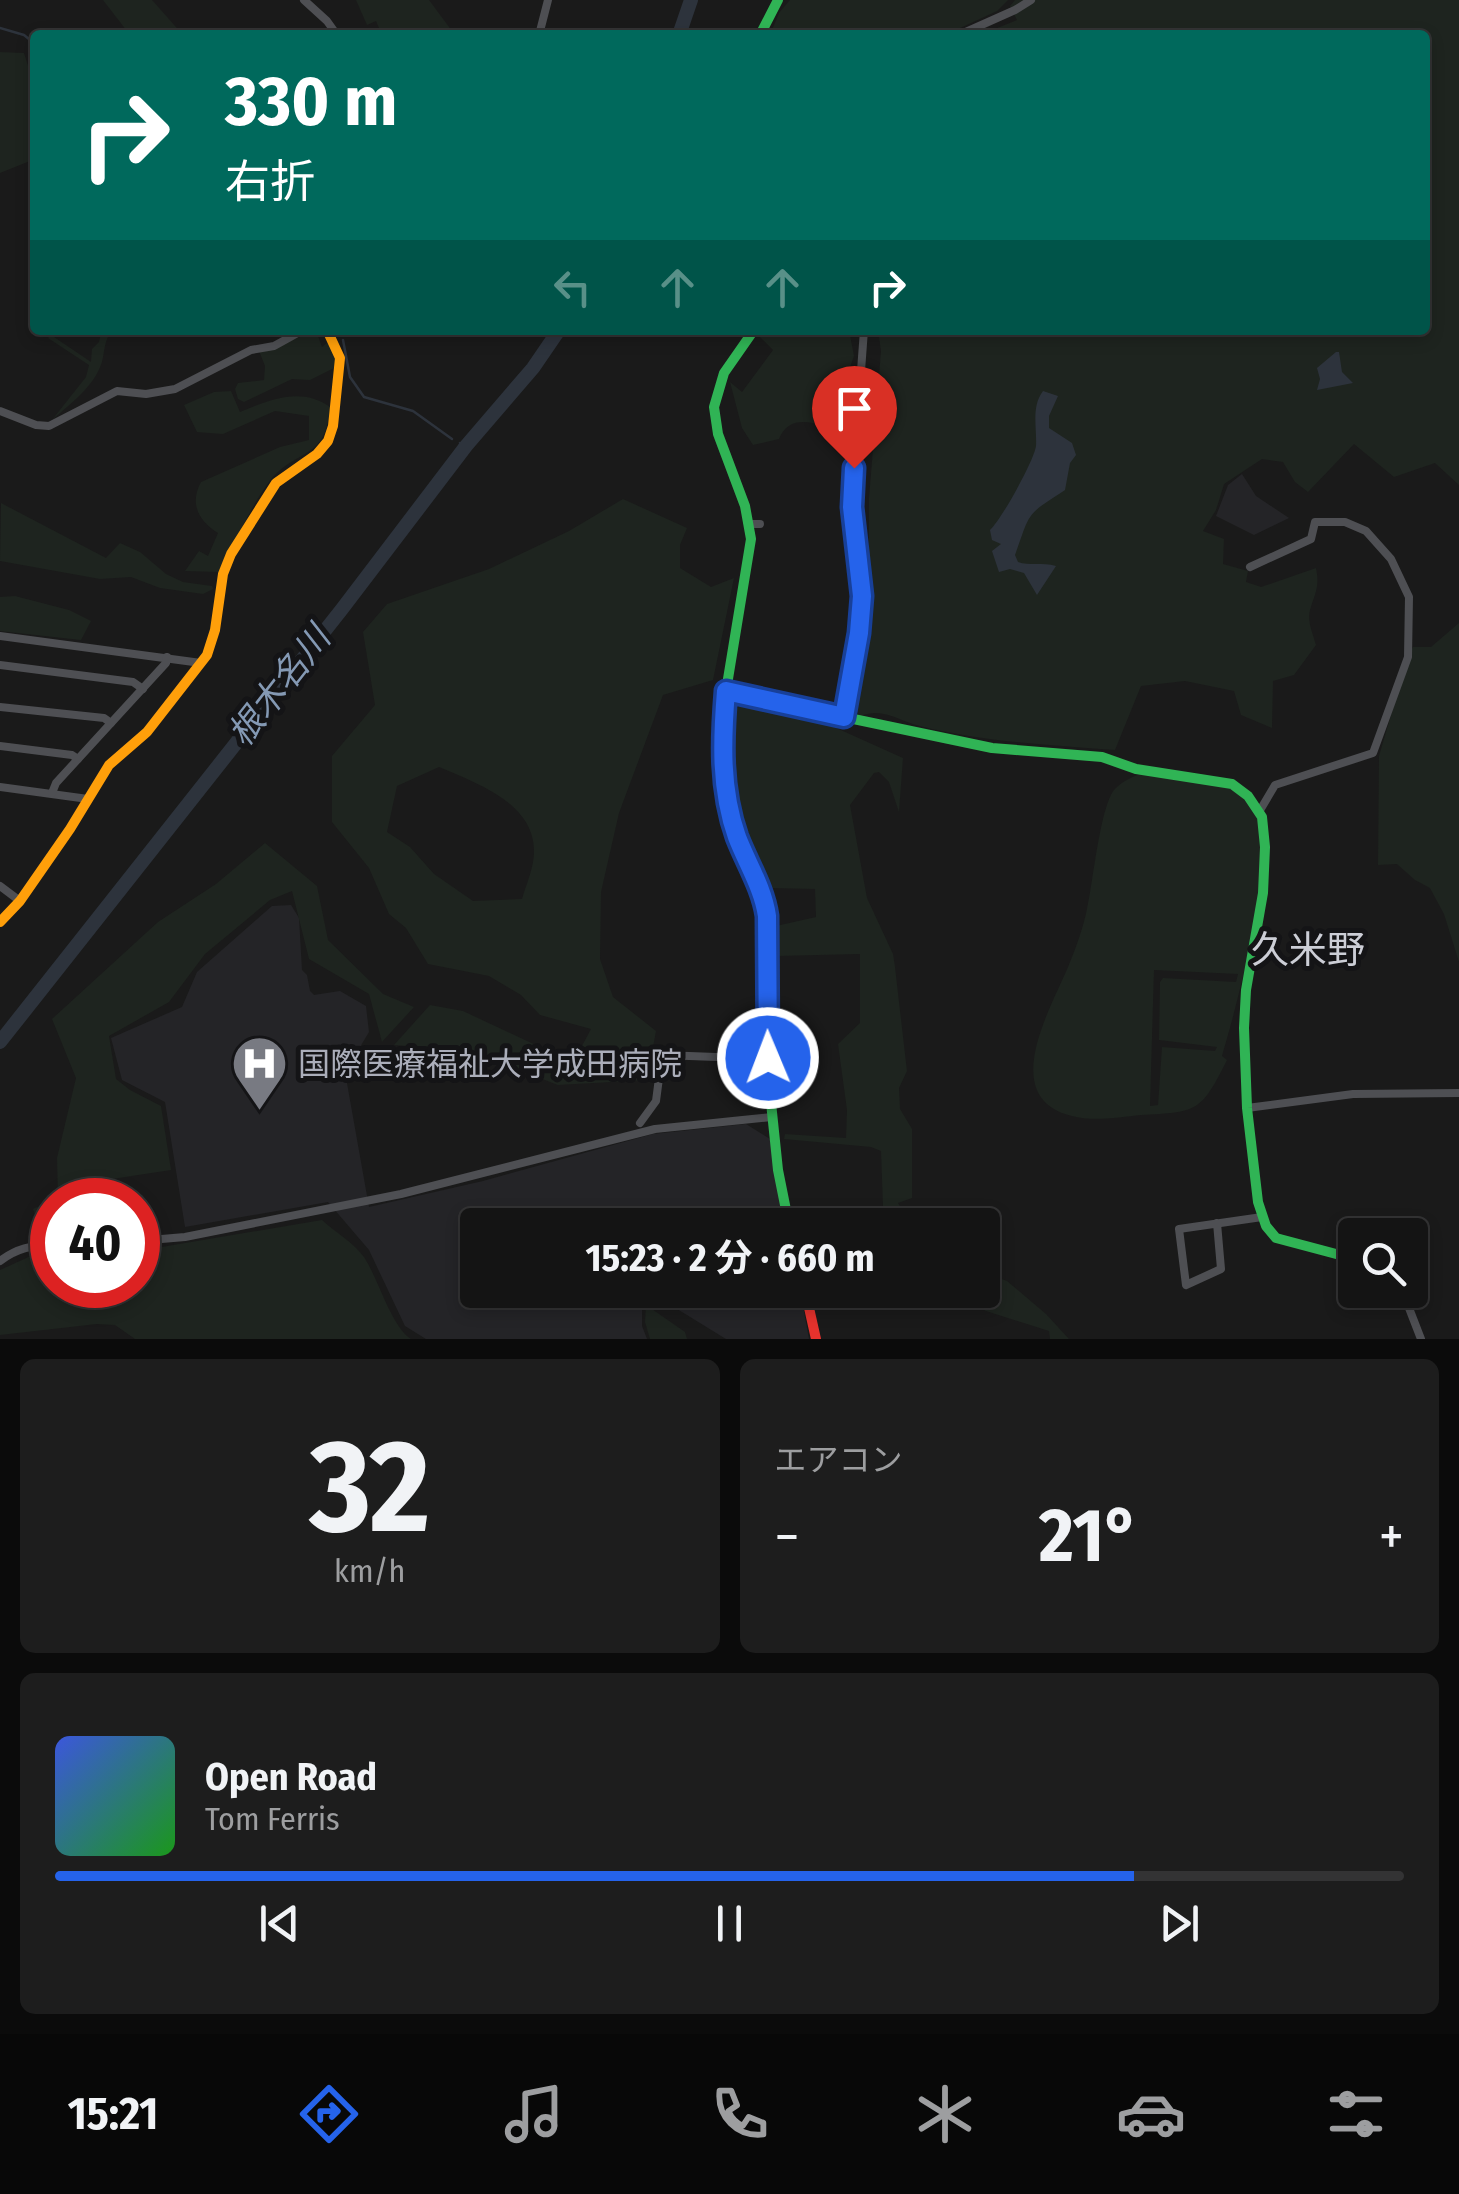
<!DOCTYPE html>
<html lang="ja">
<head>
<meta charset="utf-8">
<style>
  :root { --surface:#141414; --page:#1d1d1d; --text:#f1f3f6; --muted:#9d9ea0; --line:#333334; --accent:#2563eb }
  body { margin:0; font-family:"Fira Sans Condensed","Noto Sans JP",sans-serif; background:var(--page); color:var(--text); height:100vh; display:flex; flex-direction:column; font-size:38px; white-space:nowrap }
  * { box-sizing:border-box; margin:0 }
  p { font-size:32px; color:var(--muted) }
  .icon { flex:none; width:55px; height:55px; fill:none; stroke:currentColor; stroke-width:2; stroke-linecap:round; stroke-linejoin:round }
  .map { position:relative; height:1339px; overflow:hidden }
  .drawer { display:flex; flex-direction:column; gap:20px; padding:20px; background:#0b0b0b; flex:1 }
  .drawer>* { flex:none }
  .hud { position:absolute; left:30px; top:30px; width:1400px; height:305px; border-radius:10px; box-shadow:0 5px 15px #0003,0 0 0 2px var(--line); background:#00695c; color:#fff; overflow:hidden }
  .buttons { position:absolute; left:1338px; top:1218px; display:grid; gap:20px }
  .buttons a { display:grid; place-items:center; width:90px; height:90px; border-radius:10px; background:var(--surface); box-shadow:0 5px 15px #0003,0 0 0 2px var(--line); font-size:50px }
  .speed { position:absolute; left:30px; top:1178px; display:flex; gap:20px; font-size:50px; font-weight:700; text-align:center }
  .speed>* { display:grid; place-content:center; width:130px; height:130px; border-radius:50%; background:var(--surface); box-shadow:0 5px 15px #0003,0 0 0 2px var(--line); line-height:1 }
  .speed .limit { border:15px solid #d22; background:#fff; color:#111 }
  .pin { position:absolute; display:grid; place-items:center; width:85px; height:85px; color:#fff; margin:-102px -42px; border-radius:50% 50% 50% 0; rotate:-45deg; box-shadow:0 0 10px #0007 }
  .pin .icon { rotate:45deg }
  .me { position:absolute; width:110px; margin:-55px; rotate:359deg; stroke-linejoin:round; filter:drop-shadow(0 0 8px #0008) }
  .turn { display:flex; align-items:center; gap:35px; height:210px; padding:0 30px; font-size:45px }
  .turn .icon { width:130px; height:130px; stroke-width:2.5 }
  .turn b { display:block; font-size:70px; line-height:85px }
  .lanes { display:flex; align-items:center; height:95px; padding:0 30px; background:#0003; justify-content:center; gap:50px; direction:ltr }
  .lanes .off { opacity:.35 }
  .big { font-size:75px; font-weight:700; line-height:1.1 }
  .drawer .tile { flex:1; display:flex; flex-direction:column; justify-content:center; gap:15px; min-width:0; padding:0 35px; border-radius:15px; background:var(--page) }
  .drawer .dial { align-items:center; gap:0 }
  .dial b { font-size:130px; line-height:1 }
  .song { display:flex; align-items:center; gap:30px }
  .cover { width:120px; height:120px; border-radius:15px; background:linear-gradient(135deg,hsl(230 70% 55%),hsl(120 70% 35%)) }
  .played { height:10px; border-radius:5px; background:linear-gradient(90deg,var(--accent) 80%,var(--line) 80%) }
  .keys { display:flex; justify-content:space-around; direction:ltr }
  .heat { display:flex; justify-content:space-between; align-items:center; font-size:55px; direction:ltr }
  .drawer .tiles { flex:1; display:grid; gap:20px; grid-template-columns:1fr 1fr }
  .tile:last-child { grid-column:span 2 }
  .trip { position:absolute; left:460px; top:1208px; width:540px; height:100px; border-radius:10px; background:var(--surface); box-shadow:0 5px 15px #0003,0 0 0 2px var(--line); font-weight:700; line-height:100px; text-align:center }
  .dock { display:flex; height:160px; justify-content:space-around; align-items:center; background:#080808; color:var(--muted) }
  .dock .icon { width:70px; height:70px }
  .dock .on { color:var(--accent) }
  .dock b { font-size:45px; color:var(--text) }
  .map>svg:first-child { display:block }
  .built { fill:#242427 }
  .green { fill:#1e241f; fill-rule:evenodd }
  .water { fill:#2d333c }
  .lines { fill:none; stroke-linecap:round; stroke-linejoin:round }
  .stream { stroke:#2d333c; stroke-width:2.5 }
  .river { stroke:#2d333c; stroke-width:14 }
  .street { stroke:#4e4f53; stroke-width:8 }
  .fast { stroke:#30b455; stroke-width:10 }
  .slow { stroke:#ff9f0a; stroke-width:10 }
  .jam { stroke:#e5322d; stroke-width:10 }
  .route-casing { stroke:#184099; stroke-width:25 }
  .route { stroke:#2563eb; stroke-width:18 }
  .labels { text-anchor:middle; stroke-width:10; stroke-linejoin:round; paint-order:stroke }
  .poi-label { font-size:32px; fill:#abaeba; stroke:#141416; text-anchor:start }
  .water-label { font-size:35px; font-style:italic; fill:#8499b4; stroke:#141416 }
  .quarter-label { font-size:38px; fill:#ccced6; stroke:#141416 }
</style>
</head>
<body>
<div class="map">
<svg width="1459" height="1339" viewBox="0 0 1459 1339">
  <rect width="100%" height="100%" fill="#1a1a1a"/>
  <g class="built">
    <path d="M1242 474 1256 496 1289 518 1254 535 1216 516 1228 485Z"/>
    <path d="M291 905 299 918 302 970 307 975 310 991 314 995 340 991 366 1006 369 1032 345 1072 369 1207 483 1181 653 1134 746 1124 770 1139 787 1225H478V1290H645L642 1291V1326L647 1339H426L405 1326 369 1250 328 1202 185 1227 165 1102 122 1080 111 1038 182 1007 197 972 272 906Z"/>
    <path d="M667 1290H800L809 1339H726L674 1307Z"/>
  </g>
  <g class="green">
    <path d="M103 0H152L183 35H130Z"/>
    <path d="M356 0H429L455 35H382L376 21 367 25Z"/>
    <path d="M790 0H1008L997 11 945 35H770L779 13Z"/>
    <path d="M1015 0H1459V485L1435 463 1394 477 1354 444 1308 492 1295 482 1283 462 1262 459 1224 484 1216 510 1203 531 1224 539 1223 564 1248 571 1246 582 1261 587 1316 568C1320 587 1315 593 1310 610 1307 622 1313 634 1316 645L1294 675 1273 681 1272 728 1241 715 1234 691 1185 681 1141 686 1115 750C1049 745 984 742 920 726 896 720 884 707 860 716L851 705 869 605V498L881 351 878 330H1425V35H980L1017 20 1010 6Z"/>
    <path d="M0 52 24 53 35 87V159L0 173Z"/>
    <path d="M97 330H112C104 341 105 350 102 362 94 387 71 403 52 420L86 377 89 365 48 338 51 335 91 362 92 349 99 342 101 333Z"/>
    <path d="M764 330H788L789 334C807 329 834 325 850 335L854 356 849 370 856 388 869 394 846 435C824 426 791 409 779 439L753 445 742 428 730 382 742 392 773 350 760 337Z"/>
    <path d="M306 335 318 336 322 347 329 341 336 357 334 368 310 380 292 379 244 402 238 399 235 389 238 383 264 380 265 366 259 351Z"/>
    <path d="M231 391 240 412C269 400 301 386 330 407 326 462 296 447 269 482 249 509 235 543 219 572L185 571 199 551 208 556 218 533C199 521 189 504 201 482L280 447 309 440V416L275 411 223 434 197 432 184 405 214 392Z"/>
    <path d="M623 499 687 528 680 545V568L711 587 734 578 713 680 663 695 619 813 601 892 600 959 613 997 656 1031 647 1080 558 1085 467 1050 394 1045 430 1005 463 1011 559 1056 575 1059 591 1029 540 1015 521 995 489 976 428 964 406 928 389 914 369 868 332 822V756L375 705 363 632 387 604 489 569 569 531ZM439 767C476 783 535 803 534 852 534 867 526 885 522 899L473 901 434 874 410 847 387 832 397 786Z"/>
    <path d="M1 503 106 558 120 543 140 552 166 574 183 582 212 586 213 589 203 594 160 588 131 577 100 579 0 561Z"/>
    <path d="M15 596 69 610 91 621 81 640 0 631V597Z"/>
    <path d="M1459 623V962L1444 914 1430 888 1415 880 1397 864 1378 865 1379 756 1408 657 1413 647H1431Z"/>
    <path d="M746 701 803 713 903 758 899 812 889 782 879 772 874 773 850 805 867 898 893 954 895 967 907 1071 899 1088 900 1109 912 1129V1198L898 1203 912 1225 802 1224 803 1215 883 1207 881 1151 871 1147 784 1139 785 1134 846 1138 847 1110 838 1044 860 1023V954L777 956 776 926 816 917 815 889 769 888C758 864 746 840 740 814 733 781 734 745 733 711Z"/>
    <path d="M1140 774C1163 777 1212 777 1230 788 1241 794 1251 804 1256 815 1278 860 1236 1007 1222 1056L1227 1060C1201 1112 1198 1112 1141 1115 1120 1117 1093 1122 1072 1116 997 1098 1051 1008 1068 967 1076 948 1083 928 1087 909 1093 883 1100 808 1114 790 1121 782 1130 778 1140 774ZM1154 970 1238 974 1236 982 1163 978 1160 982 1159 1040 1217 1047 1215 1051 1162 1047 1158 1105 1150 1106Z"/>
    <path d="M265 843 317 886 328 940 383 994 414 1007 382 1042 369 994 309 959 292 891 270 900 205 954 169 1002 109 1036 116 1079 130 1090 161 1106 171 1170 86 1183 73 1200H52V1226L37 1220 33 1209 58 1197 57 1158 76 1078 52 1019 158 922 216 884Z"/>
    <path d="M322 1220C335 1232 354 1243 364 1257 379 1280 391 1326 411 1339H135L115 1325 97 1324 0 1335V1270L33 1255H52V1285H138V1251Z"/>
    <path d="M983 1272 1007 1281 1046 1314 1069 1339H1050L1049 1331 986 1311 968 1300H941L940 1290H982Z"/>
    <path d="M646 1305 685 1332 687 1339H650L645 1322Z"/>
  </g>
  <g class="water">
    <path d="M1336 352H1339L1342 372 1353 383 1317 390 1320 379 1317 368Z"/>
    <path d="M1043 391 1058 396 1049 416V428L1072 443 1076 455 1070 463 1065 490C1025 516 1031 511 1015 555L1018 562C1029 566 1042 562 1056 566L1037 595 1024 573 1010 569 999 572 992 551 1001 544 992 540 990 530C1001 520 1034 461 1036 446 1037 427 1031 407 1043 391Z"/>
  </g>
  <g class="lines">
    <g class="stream">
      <path d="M0 28 24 35 35 44"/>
      <path d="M343 340 350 377 364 397 413 411 452 439"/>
      <path d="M460 443 466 446"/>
    </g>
    <g class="river">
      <path d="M679 35 691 0"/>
      <path d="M0 1042 342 609 466 446 533 368 559 330"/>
    </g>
    <g class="street">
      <path d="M304 0 327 21 337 35"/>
      <path d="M539 35 548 0"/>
      <path d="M959 35 1015 10 1031 0"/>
      <path d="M0 411 36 425 49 426 117 391 146 394 175 389 251 350 274 346 303 330"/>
      <path d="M749 524H760"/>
      <path d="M1250 567 1311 539 1315 522H1345L1366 531 1391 559 1409 597 1408 657 1373 753 1275 785 1259 812"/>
      <path d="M0 636 201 663"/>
      <path d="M0 665 133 682 143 689"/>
      <path d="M726 691 844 717 859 633 862 597 851 507 864 330"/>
      <path d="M0 707 104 718 111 723"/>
      <path d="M0 746 72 755 78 759"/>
      <path d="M0 787 88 799"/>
      <path d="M52 793 56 783 166 663 167 657"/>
      <path d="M0 886 20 901"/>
      <path d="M1247 1108 1353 1094 1459 1093"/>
      <path d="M640 1123 656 1101 662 1055 768 1059"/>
      <path d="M1217 1223 1221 1269 1186 1285 1179 1229 1262 1217"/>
      <path d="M138 1241 185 1237 401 1194 655 1129 772 1117"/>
      <path d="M0 1261C17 1248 31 1246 52 1244"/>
      <path d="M1402 1290 1421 1339"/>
    </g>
    <g class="fast">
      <path d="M760 35 778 0"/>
      <path d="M754 330 724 373 714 407 718 434 745 506 751 539 726 691 722 750 731 816 766 905 770 1093 778 1170 789 1225"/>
      <path d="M844 717 992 748 1102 757 1136 769 1232 784 1248 796 1262 817 1265 847 1263 893 1246 990 1244 1028 1247 1108 1258 1202 1266 1226 1276 1238 1355 1259"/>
    </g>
    <path class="slow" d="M0 922 20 901 70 829 109 765 147 732 207 655 215 630 223 574 231 554 276 483 317 454 328 441 333 426 340 358 327 330"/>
    <path class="jam" d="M805 1290 816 1339"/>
  </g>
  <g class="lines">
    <defs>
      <path id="route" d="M768 1058 767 916C763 888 747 863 737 837 720 789 722 740 726 691L844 717 859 633 862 596 852 507 854 468"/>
    </defs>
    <use href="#route" class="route-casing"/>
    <use href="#route" class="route"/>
  </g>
  <defs>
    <symbol id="hospital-pin" viewBox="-11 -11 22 30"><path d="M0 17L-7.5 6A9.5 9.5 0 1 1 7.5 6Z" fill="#787a82" stroke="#141416"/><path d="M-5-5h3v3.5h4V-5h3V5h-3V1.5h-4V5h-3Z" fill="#fff"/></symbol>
  </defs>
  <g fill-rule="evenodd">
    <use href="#hospital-pin" x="228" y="1032" width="63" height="86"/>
  </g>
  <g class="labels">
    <g class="poi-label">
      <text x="298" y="1075">国際医療福祉大学成田病院</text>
    </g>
    <g class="water-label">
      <text transform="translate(279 686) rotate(-52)" y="12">根木名川</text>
    </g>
    <g class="quarter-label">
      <text x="1308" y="963">久米野</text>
    </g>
  </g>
</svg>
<div class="buttons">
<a><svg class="icon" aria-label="search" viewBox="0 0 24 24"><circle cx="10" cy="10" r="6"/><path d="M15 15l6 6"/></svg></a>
</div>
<div class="speed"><div class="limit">40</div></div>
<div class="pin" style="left:854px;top:468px;background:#d93025"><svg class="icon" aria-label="arrive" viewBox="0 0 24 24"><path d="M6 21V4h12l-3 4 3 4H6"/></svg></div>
<svg class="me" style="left:768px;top:1058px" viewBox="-20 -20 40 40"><circle r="17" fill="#2563eb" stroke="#fff" stroke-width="3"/><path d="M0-11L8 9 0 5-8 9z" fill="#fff"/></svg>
<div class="trip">15:23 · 2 分 · 660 m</div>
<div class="hud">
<div class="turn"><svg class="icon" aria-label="right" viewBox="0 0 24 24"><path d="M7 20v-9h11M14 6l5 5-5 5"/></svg><div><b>330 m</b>右折</div></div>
<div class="lanes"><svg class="icon off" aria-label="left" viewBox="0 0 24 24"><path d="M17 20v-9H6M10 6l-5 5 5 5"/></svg><svg class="icon off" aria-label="ahead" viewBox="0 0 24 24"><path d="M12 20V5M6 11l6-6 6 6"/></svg><svg class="icon off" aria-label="ahead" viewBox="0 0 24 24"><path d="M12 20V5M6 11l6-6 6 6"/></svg><svg class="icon" aria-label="right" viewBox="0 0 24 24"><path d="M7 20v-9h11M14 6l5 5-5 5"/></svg></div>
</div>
</div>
<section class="drawer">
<div class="tiles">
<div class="tile dial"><b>32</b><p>km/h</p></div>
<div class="tile"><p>エアコン</p>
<div class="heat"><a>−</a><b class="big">21°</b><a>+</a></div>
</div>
<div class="tile">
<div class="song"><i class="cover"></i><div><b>Open Road</b><p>Tom Ferris</p></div></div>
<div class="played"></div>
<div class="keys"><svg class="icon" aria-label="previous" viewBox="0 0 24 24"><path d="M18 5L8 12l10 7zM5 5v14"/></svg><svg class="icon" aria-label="pause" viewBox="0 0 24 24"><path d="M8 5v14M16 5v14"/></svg><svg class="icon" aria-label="next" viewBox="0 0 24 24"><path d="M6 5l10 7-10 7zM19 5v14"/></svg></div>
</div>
</div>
</section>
<nav class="dock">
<b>15:21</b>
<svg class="icon on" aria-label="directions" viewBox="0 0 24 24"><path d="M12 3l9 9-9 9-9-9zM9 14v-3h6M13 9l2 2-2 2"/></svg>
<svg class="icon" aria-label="music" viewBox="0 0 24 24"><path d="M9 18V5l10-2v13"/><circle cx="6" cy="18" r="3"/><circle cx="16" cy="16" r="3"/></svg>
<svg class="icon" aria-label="phone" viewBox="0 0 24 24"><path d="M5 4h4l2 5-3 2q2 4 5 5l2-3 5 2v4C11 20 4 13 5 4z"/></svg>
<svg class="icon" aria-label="climate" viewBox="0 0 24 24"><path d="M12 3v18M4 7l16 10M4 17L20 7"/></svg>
<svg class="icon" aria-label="car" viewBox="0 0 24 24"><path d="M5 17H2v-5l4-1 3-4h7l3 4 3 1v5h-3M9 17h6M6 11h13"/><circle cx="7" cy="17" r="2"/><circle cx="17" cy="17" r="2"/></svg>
<svg class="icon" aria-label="filters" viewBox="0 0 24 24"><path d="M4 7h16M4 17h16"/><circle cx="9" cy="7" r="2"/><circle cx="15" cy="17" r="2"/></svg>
</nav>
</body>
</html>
